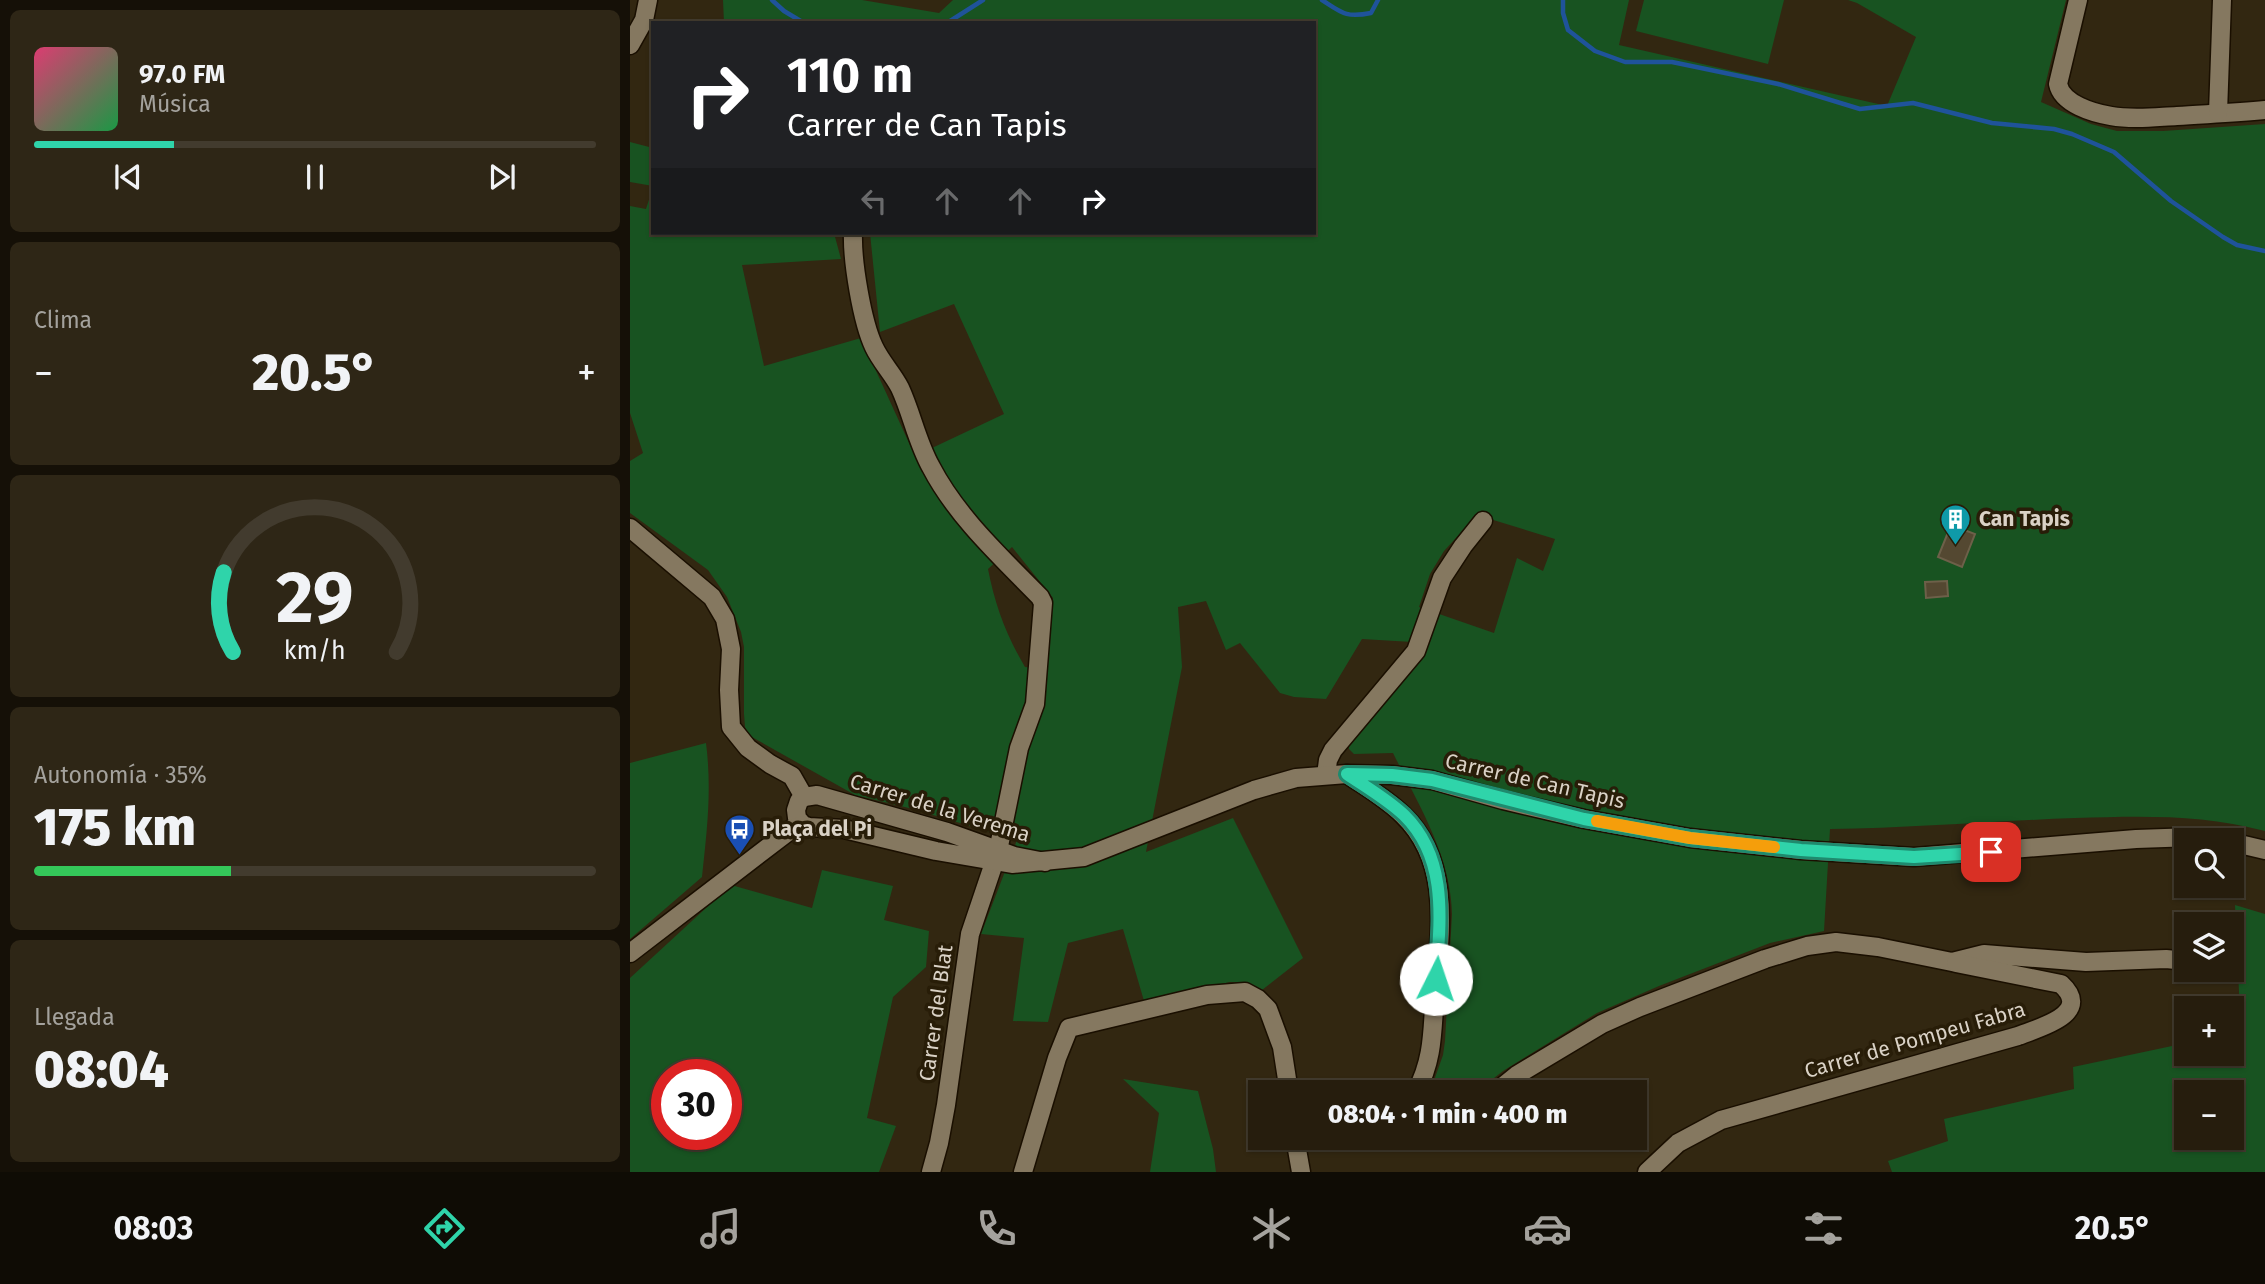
<!DOCTYPE html>
<html lang="es">
<head>
<meta charset="utf-8">
<style>
  :root { --surface:#261d0d; --page:#2e2616; --text:#f1f3f6; --muted:#a4a29d; --line:#423b2e; --accent:#2fd4aa }
  body { margin:0; font-family:"Fira Sans",sans-serif; background:var(--page); color:var(--text); height:100vh; display:flex; flex-direction:column; font-size:26px; white-space:nowrap }
  * { box-sizing:border-box; margin:0 }
  p { font-size:23px; color:var(--muted) }
  .icon { flex:none; width:38px; height:38px; fill:none; stroke:currentColor; stroke-width:2; stroke-linecap:round; stroke-linejoin:round }
  .map { position:relative; flex:1; overflow:hidden }
  .drawer { display:flex; flex-direction:column; gap:10px; padding:10px; background:#151007; width:630px }
  .drawer>* { flex:none }
  .hud { position:absolute; left:21px; top:21px; width:665px; height:214px; border-radius:0px; box-shadow:0 2px 5px #0004,0 0 0 2px var(--line); background:#202124; color:#fff; overflow:hidden }
  .fabs { position:absolute; left:1544px; top:828px; display:grid; gap:14px }
  .fabs a { display:grid; place-items:center; width:70px; height:70px; border-radius:0px; background:var(--surface); box-shadow:0 2px 5px #0004,0 0 0 2px var(--line); font-size:35px }
  .speed { position:absolute; left:21px; top:1059px; display:flex; gap:14px; font-size:35px; font-weight:700; text-align:center }
  .speed>* { display:grid; place-content:center; width:91px; height:91px; border-radius:50%; background:var(--surface); box-shadow:0 2px 5px #0004,0 0 0 2px var(--line); line-height:1 }
  .speed .limit { border:10px solid #d22; background:#fff; color:#111 }
  .pin { position:absolute; display:grid; place-items:center; width:60px; height:60px; color:#fff; margin:-30px; border-radius:14px; box-shadow:0 4px 10px #0006 }
  .me { position:absolute; width:77px; margin:-38px; rotate:4deg; stroke-linejoin:round; filter:drop-shadow(0 0 5px #0008) }
  .turn { display:flex; align-items:center; gap:24px; height:147px; padding:0 21px; font-size:32px }
  .turn .icon { width:91px; height:91px; stroke-width:2.5 }
  .turn b { display:block; font-size:49px; line-height:60px }
  .lanes { display:flex; align-items:center; height:66px; padding:0 21px; background:#0003; justify-content:center; gap:35px; direction:ltr }
  .lanes .off { opacity:.35 }
  .big { font-size:52px; font-weight:800; line-height:1.1 }
  .drawer .tile { flex:1; display:flex; flex-direction:column; justify-content:center; gap:10px; min-width:0; padding:0 24px; border-radius:10px; background:var(--page) }
  .drawer .dial { align-items:center; gap:0 }
  .dial svg { height:182px; overflow:visible; fill:none; stroke:var(--line); stroke-width:7; stroke-linecap:round; text-anchor:middle }
  .dial text { fill:var(--text); stroke:none }
  .song { display:flex; align-items:center; gap:21px }
  .cover { width:84px; height:84px; border-radius:10px; background:linear-gradient(135deg,hsl(340 70% 55%),hsl(140 70% 35%)) }
  .played { height:7px; border-radius:4px; background:linear-gradient(90deg,var(--accent) 25%,var(--line) 25%) }
  .keys { display:flex; justify-content:space-around; direction:ltr }
  .heat { display:flex; justify-content:space-between; align-items:center; font-size:38px; direction:ltr }
  .charge { height:10px; border-radius:5px; background:linear-gradient(90deg,#34c759 35%,var(--line) 0) }
  .trip { position:absolute; left:618px; top:1080px; width:399px; height:70px; border-radius:0px; background:var(--surface); box-shadow:0 2px 5px #0004,0 0 0 2px var(--line); font-weight:800; line-height:70px; text-align:center }
  .tabs { display:flex; height:112px; justify-content:space-around; align-items:center; background:#0f0c05; color:var(--muted) }
  .tabs .icon { width:49px; height:49px }
  .tabs .current { color:var(--accent) }
  .tabs b { font-size:32px; color:var(--text) }
  main { display:flex; flex:1; min-height:0 }
  .map>svg:first-child { display:block }
  .green { fill:#185321; fill-rule:evenodd }
  .lines { fill:none; stroke-linecap:round; stroke-linejoin:round }
  .stream { stroke:#1f539a; stroke-width:4.5 }
  .building { fill:#544831; stroke:#6d6049; stroke-width:2 }
  .minor-casing { stroke:#1a0f00; stroke-width:21 }
  .minor { stroke:#857860; stroke-width:18 }
  .route-casing { stroke:#1f8a6e; stroke-width:18 }
  .route { stroke:#2fd4aa; stroke-width:12 }
  .slow { stroke:#f59e0b; stroke-width:12 }
  .labels { text-anchor:middle; stroke-width:7; stroke-linejoin:round; paint-order:stroke }
  .poi-label { font-size:21px; font-weight:bold; fill:#dad2c6; stroke:#281d08; text-anchor:start }
  .street-label { font-size:21px; fill:#dad2c6; stroke:#281d08 }
</style>
</head>
<body>
<main>
<section class="drawer">
<div class="tile">
<div class="song"><i class="cover"></i><div><b>97.0 FM</b><p>Música</p></div></div>
<div class="played"></div>
<div class="keys"><svg class="icon" aria-label="previous" viewBox="0 0 24 24"><path d="M18 5L8 12l10 7zM5 5v14"/></svg><svg class="icon" aria-label="pause" viewBox="0 0 24 24"><path d="M8 5v14M16 5v14"/></svg><svg class="icon" aria-label="next" viewBox="0 0 24 24"><path d="M6 5l10 7-10 7zM19 5v14"/></svg></div>
</div>
<div class="tile"><p>Clima</p>
<div class="heat"><a>−</a><b class="big">20.5°</b><a>+</a></div>
</div>
<div class="tile dial"><svg viewBox="0 0 100 80">
<path d="M14 69A42 42 0 1 1 86 69"/>
<path d="M14 69A42 42 0 0 1 10 34" stroke="#2fd4aa"/>
<text x="50" y="56" font-size="32" font-weight="700">29</text>
<text x="50" y="72" font-size="11">km/h</text>
</svg></div>
<div class="tile"><p>Autonomía · 35%</p><b class="big">175 km</b><div class="charge"></div></div>
<div class="tile"><p>Llegada</p><b class="big">08:04</b></div>
</section>
<div class="map">
<svg width="1635" height="1172" viewBox="0 0 1635 1172">
  <rect width="100%" height="100%" fill="#322711"/>
  <g class="green">
    <path d="M93 0H232L309 13 323 0H999L989 45 1257 106 1286 37 1227 3 1218 0H1436L1411 102 1461 124 1487 131H1533L1635 124V831C1571 814 1511 816 1445 818 1363 821 1282 828 1200 829L1194 931 1140 943 1029 986 967 1013 873 1071 846 1092H800L813 1055 815 1041 822 914C821 856 788 804 763 753L724 754 719 749V744L799 643 732 639 696 699 664 697 650 693 610 643 596 650 576 601 548 607 552 667 516 852 603 818 673 958 632 990 617 983 600 982 514 1001 493 929 438 943 418 1022 383 1021 394 938 351 934 387 840 283 809 225 795 120 736 115 727 114 714V647L111 632 97 597 78 570 0 513V461L13 453 0 413V206L16 209 23 187V233H204L211 259 112 265 134 366 231 338 285 456 374 414 324 304 250 332 240 233H684V23H94ZM847 515 925 539 913 571 887 558 864 633 789 607 800 574 814 551ZM382 547 423 598 416 669 395 667C376 635 365 605 358 569Z"/>
    <path d="M1014 0H1154L1138 64 1006 31Z"/>
    <path d="M0 142 23 148V186L0 182Z"/>
    <path d="M76 743C82 790 77 830 72 877L0 939V763Z"/>
    <path d="M192 870 263 886 254 920 299 931 296 967 263 997 237 1118 266 1126 249 1172H0V978L101 885 182 908ZM37 1074H96V1134H37Z"/>
    <path d="M1605 905 1635 914V1172H1262L1258 1161 1318 1141 1314 1119 1444 1089 1443 1067 1542 1046H1556V1054H1601V1012L1610 1014ZM1556 1092H1601V1138H1556Z"/>
    <path d="M493 1079 568 1091 583 1149 586 1172H520L529 1113Z"/>
  </g>
  <g class="lines">
    <g class="stream">
      <path d="M142 0 154 11 174 23"/>
      <path d="M692 0C712 13 716 18 741 13L748 0"/>
      <path d="M933 0V13L938 30 965 51 995 62H1042L1148 84 1230 109 1283 103 1362 123 1424 129 1442 134 1484 152 1541 201 1593 237 1607 245 1635 251"/>
      <path d="M317 23 353 0"/>
    </g>
  </g>
  <g class="building">
    <path d="M1321 525 1345 534 1332 567 1308 557Z"/>
    <path d="M1317 581 1318 596 1296 598 1295 582Z"/>
  </g>
  <g class="lines">
    <defs>
      <g id="minor">
        <path d="M1448 0 1428 84C1432 104 1463 113 1481 116 1503 120 1526 117 1547 116 1576 114 1606 113 1635 110"/>
        <path d="M0 45 14 20 18 0"/>
        <path d="M1588 113 1592 0"/>
        <path d="M223 233C222 261 232 322 244 347 251 362 263 374 270 388 282 414 287 442 301 467 327 517 371 557 410 597L413 603 405 704 389 748 368 851 340 934 316 1105 309 1143 301 1172"/>
        <path d="M0 528 82 597 95 619 101 649 99 690 101 727 118 748 140 764 162 776 174 797"/>
        <path d="M717 774C736 787 757 799 773 815 822 862 810 933 805 993 802 1030 804 1058 786 1092"/>
        <path d="M696 775 698 760 703 750 786 651 812 578 833 546 853 521"/>
        <path d="M1601 842 1635 850"/>
        <path d="M415 862 384 856 317 832 187 795 174 797 169 801 166 810 167 818 173 825 179 827 214 829 306 851 382 864 454 857 624 790 666 778 717 774 762 775 802 780 873 800 954 819 1060 838 1171 850 1284 857 1506 839 1564 837 1587 840"/>
        <path d="M0 953 163 828 173 825"/>
        <path d="M866 1092 887 1075 972 1024 1010 1007 1135 959 1177 946 1206 942 1248 947 1322 962 1354 954 1456 962 1536 959 1556 961"/>
        <path d="M665 1138 671 1172"/>
        <path d="M783 1138 798 1141 804 1138"/>
        <path d="M393 1172 427 1058 439 1028 577 995 615 992 628 999 638 1009 652 1047 659 1092"/>
        <path d="M1017 1172 1048 1143 1091 1120 1388 1036C1408 1028 1464 1014 1431 984L1326 963"/>
      </g>
    </defs>
    <use href="#minor" class="minor-casing"/>
    <use href="#minor" class="minor"/>
  </g>
  <g class="lines">
    <defs>
      <path id="route" d="M806 979C810 922 819 859 774 815 757 799 736 787 717 774L762 775 802 780 954 819 1060 838 1171 850 1284 857 1361 852"/>
    </defs>
    <use href="#route" class="route-casing"/>
    <use href="#route" class="route"/>
    <path class="slow" d="M967 821 1060 838 1144 847"/>
  </g>
  <defs>
    <symbol id="building-pin" viewBox="-11 -11 22 30"><path d="M0 17L-7.5 6A9.5 9.5 0 1 1 7.5 6Z" fill="#0f9aa8" stroke="#281d08"/><path d="M-4-6H4V6H1V3H-1V6H-4ZM-2.5-4.3h1.7v1.8h-1.7ZM.8-4.3h1.7v1.8H.8ZM-2.5-1h1.7V.8h-1.7ZM.8-1h1.7V.8H.8Z" fill="#fff"/></symbol>
    <symbol id="bus-pin" viewBox="-11 -11 22 30"><path d="M0 17L-7.5 6A9.5 9.5 0 1 1 7.5 6Z" fill="#1a4fb4" stroke="#281d08"/><path d="M-5-6H5V4H4V6H2V4H-2V6H-4V4H-5ZM-3.5-4V0h7V-4ZM-3.5 1.2v1.5H-2V1.2ZM2 1.2v1.5H3.5V1.2Z" fill="#fff"/></symbol>
  </defs>
  <g fill-rule="evenodd">
    <use href="#building-pin" x="1308" y="502" width="35" height="47"/>
    <use href="#bus-pin" x="92" y="812" width="35" height="47"/>
  </g>
  <g class="labels">
    <g class="poi-label">
      <text x="1349" y="526">Can Tapis</text>
      <text x="132" y="836">Plaça del Pi</text>
    </g>
    <g class="street-label">
      <text transform="translate(905 781) rotate(13)" y="7">Carrer de Can Tapis</text>
      <text transform="translate(310 808) rotate(17)" y="7">Carrer de la Verema</text>
      <text transform="translate(306 1013) rotate(-82)" y="7">Carrer del Blat</text>
      <text transform="translate(1285 1040) rotate(-16)" y="7">Carrer de Pompeu Fabra</text>
    </g>
  </g>
</svg>
<div class="fabs">
<a><svg class="icon" aria-label="search" viewBox="0 0 24 24"><circle cx="10" cy="10" r="6"/><path d="M15 15l6 6"/></svg></a>
<a><svg class="icon" aria-label="layers" viewBox="0 0 24 24"><path d="M12 4l9 5-9 5-9-5zM3 14l9 5 9-5"/></svg></a>
<a>+</a>
<a>−</a>
</div>
<div class="speed"><div class="limit">30</div></div>
<div class="pin" style="left:1361px;top:852px;background:#d93025"><svg class="icon" aria-label="arrive" viewBox="0 0 24 24"><path d="M6 21V4h12l-3 4 3 4H6"/></svg></div>
<svg class="me" style="left:806px;top:979px" viewBox="-20 -20 40 40"><circle r="19" fill="#fff"/><path d="M0-13L10 11 0 6-10 11z" fill="#2fd4aa"/></svg>
<div class="trip">08:04 · 1 min · 400 m</div>
<div class="hud">
<div class="turn"><svg class="icon" aria-label="right" viewBox="0 0 24 24"><path d="M7 20v-9h11M14 6l5 5-5 5"/></svg><div><b>110 m</b>Carrer de Can Tapis</div></div>
<div class="lanes"><svg class="icon off" aria-label="left" viewBox="0 0 24 24"><path d="M17 20v-9H6M10 6l-5 5 5 5"/></svg><svg class="icon off" aria-label="ahead" viewBox="0 0 24 24"><path d="M12 20V5M6 11l6-6 6 6"/></svg><svg class="icon off" aria-label="ahead" viewBox="0 0 24 24"><path d="M12 20V5M6 11l6-6 6 6"/></svg><svg class="icon" aria-label="right" viewBox="0 0 24 24"><path d="M7 20v-9h11M14 6l5 5-5 5"/></svg></div>
</div>
</div>
</main>
<nav class="tabs">
<b>08:03</b>
<svg class="icon current" aria-label="directions" viewBox="0 0 24 24"><path d="M12 3l9 9-9 9-9-9zM9 14v-3h6M13 9l2 2-2 2"/></svg>
<svg class="icon" aria-label="music" viewBox="0 0 24 24"><path d="M9 18V5l10-2v13"/><circle cx="6" cy="18" r="3"/><circle cx="16" cy="16" r="3"/></svg>
<svg class="icon" aria-label="phone" viewBox="0 0 24 24"><path d="M5 4h4l2 5-3 2q2 4 5 5l2-3 5 2v4C11 20 4 13 5 4z"/></svg>
<svg class="icon" aria-label="climate" viewBox="0 0 24 24"><path d="M12 3v18M4 7l16 10M4 17L20 7"/></svg>
<svg class="icon" aria-label="car" viewBox="0 0 24 24"><path d="M5 17H2v-5l4-1 3-4h7l3 4 3 1v5h-3M9 17h6M6 11h13"/><circle cx="7" cy="17" r="2"/><circle cx="17" cy="17" r="2"/></svg>
<svg class="icon" aria-label="filters" viewBox="0 0 24 24"><path d="M4 7h16M4 17h16"/><circle cx="9" cy="7" r="2"/><circle cx="15" cy="17" r="2"/></svg>
<b>20.5°</b>
</nav>
</body>
</html>
